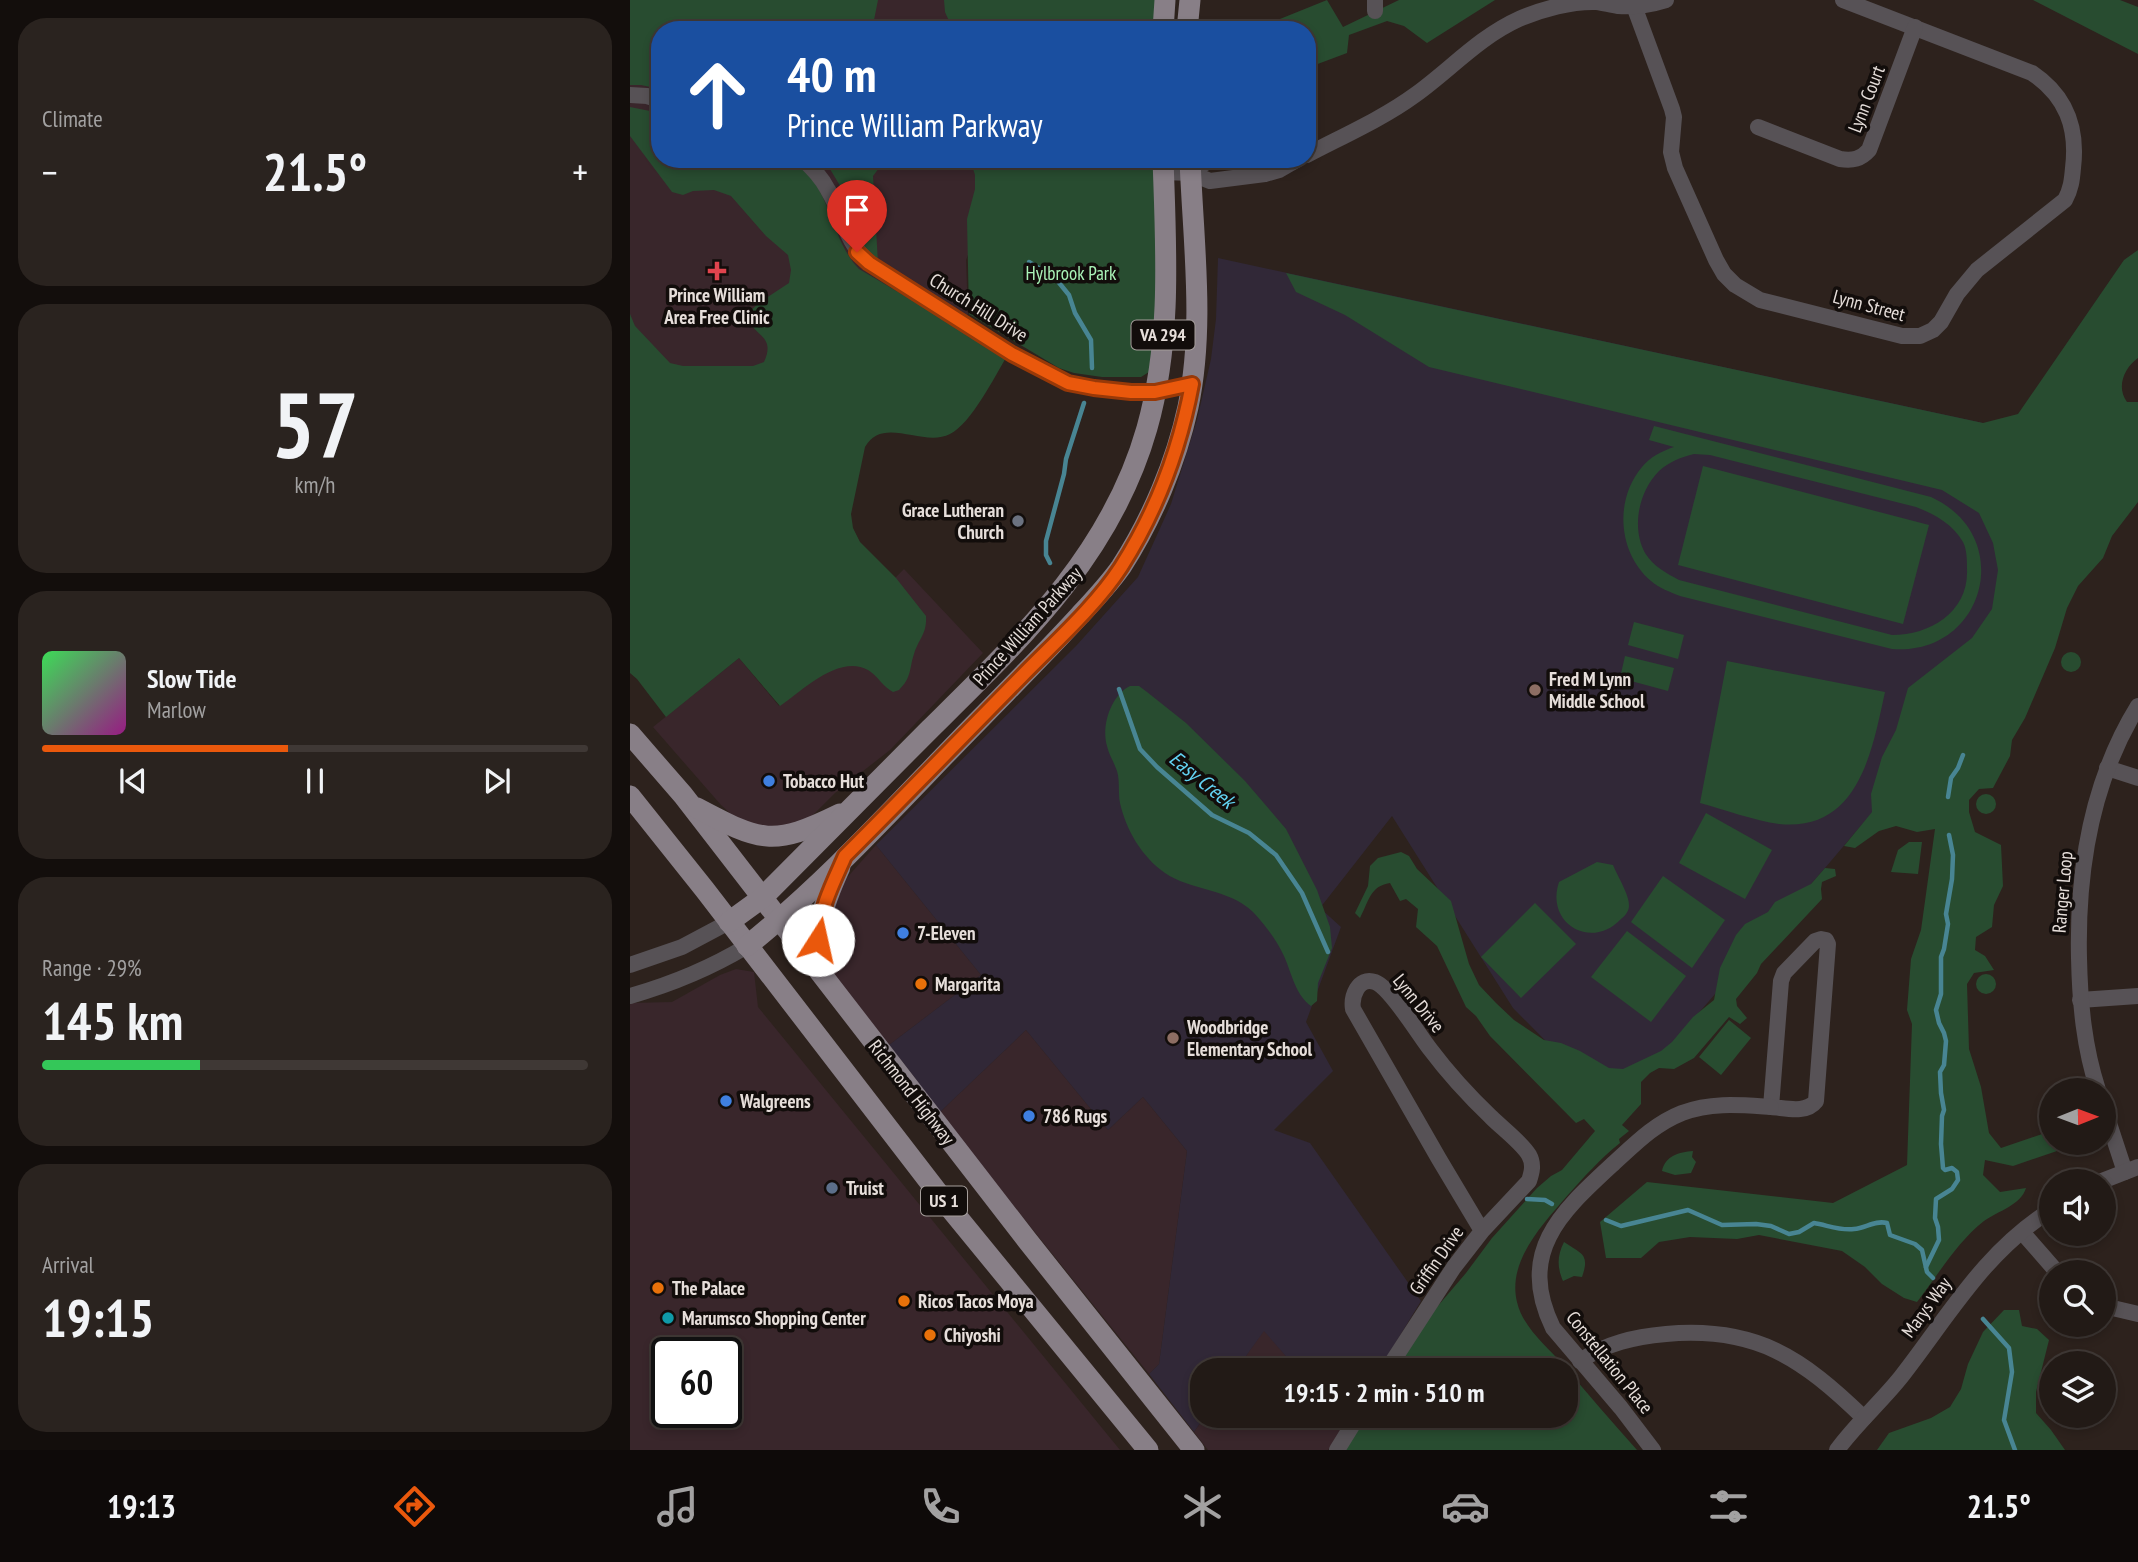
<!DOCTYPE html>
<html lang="en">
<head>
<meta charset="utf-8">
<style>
  :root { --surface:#221a16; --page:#2a231f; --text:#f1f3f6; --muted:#a2a1a1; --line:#3f3835; --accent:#ea580c }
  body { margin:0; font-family:"PT Sans Narrow",sans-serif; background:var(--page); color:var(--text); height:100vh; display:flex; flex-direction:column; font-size:26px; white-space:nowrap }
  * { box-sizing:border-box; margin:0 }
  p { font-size:23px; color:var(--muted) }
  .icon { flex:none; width:38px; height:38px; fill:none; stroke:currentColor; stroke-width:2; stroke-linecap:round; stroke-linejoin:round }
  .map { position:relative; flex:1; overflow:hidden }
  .panel { display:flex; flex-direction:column; gap:18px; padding:18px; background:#130e0c; width:630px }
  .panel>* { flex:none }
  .banner { position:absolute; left:21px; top:21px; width:665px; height:147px; border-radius:28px; box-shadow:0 4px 10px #0003,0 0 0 2px var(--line); background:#1a4fa0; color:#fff; overflow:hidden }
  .needle { width:46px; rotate:89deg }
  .controls { position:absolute; left:1409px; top:1078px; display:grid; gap:14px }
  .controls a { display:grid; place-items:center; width:77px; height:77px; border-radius:50%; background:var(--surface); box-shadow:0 4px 10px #0003,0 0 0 2px var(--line); font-size:35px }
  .speed { position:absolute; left:21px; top:1337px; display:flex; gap:14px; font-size:35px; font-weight:700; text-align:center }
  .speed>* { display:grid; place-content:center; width:91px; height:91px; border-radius:50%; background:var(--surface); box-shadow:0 4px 10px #0003,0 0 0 2px var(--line); line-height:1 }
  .speed .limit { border:4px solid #111; border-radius:10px; background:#fff; color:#111 }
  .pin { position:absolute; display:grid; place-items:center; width:60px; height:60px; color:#fff; margin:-72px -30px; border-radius:50% 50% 50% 0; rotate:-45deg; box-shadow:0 0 7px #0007 }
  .pin .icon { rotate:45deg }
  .me { position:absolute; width:77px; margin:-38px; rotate:10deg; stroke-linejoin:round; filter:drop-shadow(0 0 5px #0008) }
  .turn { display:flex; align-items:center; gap:24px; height:147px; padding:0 21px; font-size:32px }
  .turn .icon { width:91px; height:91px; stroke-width:2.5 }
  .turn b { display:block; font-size:49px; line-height:60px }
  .big { font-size:52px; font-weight:700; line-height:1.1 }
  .panel .widget { flex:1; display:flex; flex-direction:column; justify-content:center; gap:10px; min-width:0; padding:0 24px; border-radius:28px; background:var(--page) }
  .panel .dial { align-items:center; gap:0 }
  .dial b { font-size:91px; line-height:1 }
  .song { display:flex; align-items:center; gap:21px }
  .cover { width:84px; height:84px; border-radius:10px; background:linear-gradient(135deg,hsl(130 70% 55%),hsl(310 70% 35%)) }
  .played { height:7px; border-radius:4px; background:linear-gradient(90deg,var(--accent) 45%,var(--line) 45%) }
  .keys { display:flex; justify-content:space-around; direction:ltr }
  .heat { display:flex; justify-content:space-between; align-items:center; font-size:38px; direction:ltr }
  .charge { height:10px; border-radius:5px; background:linear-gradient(90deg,#34c759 29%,var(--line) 0) }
  .trip { position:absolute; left:560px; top:1358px; width:388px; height:70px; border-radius:28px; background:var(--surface); box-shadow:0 4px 10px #0003,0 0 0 2px var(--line); font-weight:700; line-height:70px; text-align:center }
  .dock { display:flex; height:112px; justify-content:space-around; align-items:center; background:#0e0a09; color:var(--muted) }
  .dock .icon { width:49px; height:49px }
  .dock .active { color:var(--accent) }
  .dock b { font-size:32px; color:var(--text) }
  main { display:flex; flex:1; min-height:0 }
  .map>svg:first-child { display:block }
  .commercial { fill:#39262b; fill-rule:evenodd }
  .education { fill:#312837 }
  .green { fill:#284c30; fill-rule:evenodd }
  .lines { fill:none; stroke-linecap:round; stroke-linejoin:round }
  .stream { stroke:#488593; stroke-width:4.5 }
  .minor { stroke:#575256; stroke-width:16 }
  .major { stroke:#887f87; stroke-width:21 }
  .route-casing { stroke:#983908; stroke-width:18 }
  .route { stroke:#ea580c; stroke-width:12 }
  .health-dot { fill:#e0444e; stroke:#120d0b; stroke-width:2.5 }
  .worship-dot { fill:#6b7280; stroke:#120d0b; stroke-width:2.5 }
  .education-dot { fill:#8d6e63; stroke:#120d0b; stroke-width:2.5 }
  .shop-dot { fill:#3f7fe0; stroke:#120d0b; stroke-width:2.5 }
  .food-dot { fill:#e8710a; stroke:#120d0b; stroke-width:2.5 }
  .service-dot { fill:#5c6f8a; stroke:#120d0b; stroke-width:2.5 }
  .culture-dot { fill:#0f9aa8; stroke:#120d0b; stroke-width:2.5 }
  .labels { text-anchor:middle; stroke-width:7; stroke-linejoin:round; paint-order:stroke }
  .shield { fill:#120d0b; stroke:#a69f9c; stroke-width:2 }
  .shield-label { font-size:18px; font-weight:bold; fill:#e6deda }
  .street-label { font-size:19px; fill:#e6deda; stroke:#120d0b }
  .park-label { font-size:19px; fill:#aaf4b8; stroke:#120d0b }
  .poi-label { font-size:19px; font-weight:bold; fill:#e6deda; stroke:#120d0b; text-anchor:start }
  .water-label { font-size:21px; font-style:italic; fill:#62d2f2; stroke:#120d0b }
</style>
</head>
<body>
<main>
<section class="panel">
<div class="widget"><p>Climate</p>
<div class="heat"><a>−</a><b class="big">21.5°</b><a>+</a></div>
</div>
<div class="widget dial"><b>57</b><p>km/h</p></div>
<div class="widget">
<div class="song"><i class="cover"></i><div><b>Slow Tide</b><p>Marlow</p></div></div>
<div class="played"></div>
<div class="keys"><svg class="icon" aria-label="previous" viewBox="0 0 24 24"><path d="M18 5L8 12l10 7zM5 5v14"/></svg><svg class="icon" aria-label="pause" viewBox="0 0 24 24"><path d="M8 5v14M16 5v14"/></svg><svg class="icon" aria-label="next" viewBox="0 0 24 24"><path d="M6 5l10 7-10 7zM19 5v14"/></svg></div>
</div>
<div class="widget"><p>Range · 29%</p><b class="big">145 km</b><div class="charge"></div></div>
<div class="widget"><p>Arrival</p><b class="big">19:15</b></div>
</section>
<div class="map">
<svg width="1508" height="1450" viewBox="0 0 1508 1450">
  <rect width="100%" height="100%" fill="#2d221d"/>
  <g class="commercial">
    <path d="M211 0H344L346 30H30V159H376L336 260 338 314 324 337 246 290 221 514 0 432V13Z"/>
    <path d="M274 569 353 653 260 750 205 793 179 819 140 830 102 815 91 805 23 727 109 658 149 706 200 644Z"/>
    <path d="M246 845 351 975 259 1045 201 974 191 940 214 881Z"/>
    <path d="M106 969 124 972 128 1007 490 1450H0V1003L42 1002 90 975ZM37 1353H96V1412H37Z"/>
    <path d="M396 1030 478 1130 513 1097 557 1151 529 1364 519 1374 309 1113Z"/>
    <path d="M634 1330 668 1370H606Z"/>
    <path d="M575 1416H706L715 1426 698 1450H578L564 1432Z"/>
  </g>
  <path class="education" d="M588 258 1353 423 1416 608 1195 868 984 1110 883 1008 762 816 690 908 711 927 676 1022 703 1071 644 1130 680 1143 791 1301 749 1370H668L634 1331 606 1370H572V1416H575L564 1432 519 1374 529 1364 557 1151 513 1097 478 1130 396 1030 309 1113 285 1078 259 1045 351 975 246 845 446 646 508 577 541 504 567 420 581 359 586 319Z"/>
  <g class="green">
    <path d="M0 0H248L242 30H30V89L11 85H0Z"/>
    <path d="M314 0H526L525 30H323L315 12Z"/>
    <path d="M697 0 713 27 769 0H865L797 43 774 26 757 21 719 35 717 53 677 68V30H631L630 27Z"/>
    <path d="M1403 0H1490L1508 7V54Z"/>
    <path d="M0 107 30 113V159H159C201 179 199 239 229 269L377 356C365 376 341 424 320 434 293 448 253 415 235 447L221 514 223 528 230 542 266 578 296 616C297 634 289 638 284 654 279 669 282 677 269 690L263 692C253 687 248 676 238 670 209 654 172 691 150 706L109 658 36 717 7 679 0 673V314L5 326 40 363 53 366H123L134 362C147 334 121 337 117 314L130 302 159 283 161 270 158 255 136 236 101 196 84 190 63 191 53 195 42 192 0 136Z"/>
    <path d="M194 159H252V164L243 176 248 263 233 245 212 189Z"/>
    <path d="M340 159H525L529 291 519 372 511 377H472L444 373 429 368 339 314 337 219 345 189V175Z"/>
    <path d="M1508 250V358C1494 368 1486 387 1497 402H1508V502L1482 536 1473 558 1448 586 1437 608 1425 648 1395 718 1382 740 1380 756 1363 788 1349 789 1339 800V812L1345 832 1371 845 1373 886 1364 905 1362 927 1346 937 1345 950 1355 956 1364 970 1344 973 1337 984 1339 1049 1351 1087 1359 1133 1371 1148 1421 1131V1143H1424L1427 1151 1383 1166 1355 1160 1353 1175 1370 1192 1396 1188C1391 1205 1368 1211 1354 1221 1327 1242 1308 1275 1287 1302L1274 1298 1252 1284 1235 1267 1212 1251 1129 1235 1107 1239 1060 1237 1029 1242 1011 1258H976L970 1222 1017 1182 1203 1203 1277 1165 1282 1024 1277 1010 1281 959 1291 930 1305 829 1287 832 1266 826 1249 831 1225 848 1214 846 1242 812 1241 794 1252 757 1266 730 1278 688 1342 638 1362 609 1368 570 1363 543 1349 513 1312 490 799 367 715 315 666 292 656 273 1353 423 1388 414 1494 260Z"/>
    <path d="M1024 426 1301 497C1387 536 1355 656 1262 649L1050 596C1040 592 1029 588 1021 581 988 553 984 500 1012 467 1020 457 1032 451 1044 447L1019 440ZM1064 454 1080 455 1286 507C1304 514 1323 524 1333 542 1337 550 1337 560 1337 569 1339 611 1301 635 1262 635L1049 580C1036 573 1023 566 1015 553 1001 527 1009 491 1029 471 1039 462 1051 457 1064 454Z"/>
    <path d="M1073 466 1299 525 1273 624 1048 565Z"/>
    <path d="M1004 622 1054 635 1048 659 998 645Z"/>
    <circle cx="1441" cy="662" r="10"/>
    <path d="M995 656 1044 668 1038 691 990 678Z"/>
    <path d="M1097 661 1255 692C1242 751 1229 832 1149 824 1125 821 1093 809 1070 803Z"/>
    <path d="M500 686H509L517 692 556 723 615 781 656 829 687 890 700 927 702 948 688 983 687 1001 681 1006C665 994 662 974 654 956 646 939 635 925 623 912 600 889 559 890 535 873 512 857 496 830 490 803 488 792 490 781 487 771 484 762 479 755 477 746 471 726 481 695 500 686Z"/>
    <circle cx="1356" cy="804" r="10"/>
    <path d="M1076 813 1142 850 1115 899 1049 863Z"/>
    <path d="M1279 842H1292L1288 874 1261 872 1268 850Z"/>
    <path d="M771 852 779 856 787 869 821 901 839 964 849 985 866 1003 884 1020 914 1040 931 1043 950 1051 979 1068 993 1069 1031 1051 1042 1042 1063 1017 1084 1000 1090 968 1106 935 1115 924 1138 912 1145 902 1181 884 1195 868 1205 869 1206 876 1192 882 1191 889 1192 899 1131 964 1127 973 1106 999 1107 1006 1117 1018 1110 1024 1099 1017 1064 1058 1044 1069 1029 1068 1020 1073 1011 1082V1104L992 1125 999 1131 989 1139 990 1143C970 1159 954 1177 937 1196 913 1224 877 1261 887 1302 893 1328 917 1346 933 1365 958 1394 982 1422 1007 1450H715L737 1416H936V1370H766L801 1314 836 1273 862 1238 907 1188 921 1176 932 1170 965 1131 954 1119 946 1123 860 1036 846 1016 836 1007 807 946 786 927 788 909 776 899 770 901 760 883C740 886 739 901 730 918L725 913 738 886 740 866 748 858Z"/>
    <path d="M967 862 983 865C987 875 1000 896 999 906 999 911 995 916 991 919 961 951 915 923 929 882Z"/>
    <path d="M1033 876 1095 920 1062 968 1001 922Z"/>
    <path d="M905 903 946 944 891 998 851 957Z"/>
    <path d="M997 931 1056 976 1021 1022 961 977Z"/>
    <circle cx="1356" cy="984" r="10"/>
    <path d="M1099 1020 1121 1038 1091 1075 1069 1057Z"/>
    <path d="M1063 1151 1062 1157 1066 1162 1061 1173 1045 1175 1032 1171C1035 1156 1049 1152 1063 1151Z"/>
    <path d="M934 1242C952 1254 960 1254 952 1277L944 1276 933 1281C927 1267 927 1256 934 1242Z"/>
    <path d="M1374 1310H1389L1392 1326 1407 1329 1419 1340 1406 1392V1413L1421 1430 1435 1450H1247L1259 1433 1301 1418 1320 1407 1331 1389 1338 1364 1353 1332Z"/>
  </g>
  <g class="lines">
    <g class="stream">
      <path d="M399 262 426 279 439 295 445 313 461 340 462 368"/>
      <path d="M420 563 416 555V541L434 474 436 459 454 403"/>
      <path d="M489 689 510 749 527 767 582 815 619 833 646 855 672 893 698 952"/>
      <path d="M1318 797 1321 778 1328 768 1333 755"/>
      <path d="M897 1199 915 1200 922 1204"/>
      <path d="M976 1220 991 1226 1058 1210 1092 1225 1126 1224 1141 1226 1159 1234 1169 1232 1184 1223C1197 1225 1210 1231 1224 1229 1236 1228 1245 1220 1257 1223L1260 1235 1285 1244 1292 1250 1297 1272 1303 1278"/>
      <path d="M1296 1267 1309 1240 1308 1227 1305 1218 1306 1199 1322 1189 1328 1180 1327 1172 1322 1168 1315 1170 1313 1168 1311 1144 1312 1116 1314 1110 1311 1093 1310 1072 1314 1065 1316 1041 1314 1033 1309 1023 1306 1010 1311 994V957L1314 949 1318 924 1316 914 1322 879 1323 855 1319 835"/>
      <path d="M1353 1319 1379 1348 1382 1372 1374 1420 1385 1450"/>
    </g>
    <g class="minor">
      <path d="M745 0V11"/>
      <path d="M1004 6 1042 109 1044 117 1041 152 1045 168 1086 260 1094 274 1105 285 1130 300 1272 336H1290L1303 330 1311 322 1327 294 1347 270 1435 200C1441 189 1442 180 1443 168 1448 127 1436 96 1402 73L1213 0"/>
      <path d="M0 95 17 96 30 100"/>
      <path d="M1128 127 1210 159C1223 161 1231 159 1239 150L1285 27"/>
      <path d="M677 155C713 136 752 119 785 95 820 70 849 37 889 19 912 9 942 1 967 2 974 3 981 5 988 6 1004 7 1020 5 1036 0"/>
      <path d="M173 159C183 169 192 178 198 190 215 218 213 238 239 263L382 354 438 383 464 388 501 392H525L562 384"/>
      <path d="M533 172 560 173 580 181 635 174 649 170 668 159"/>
      <path d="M560 173 578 161 663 160"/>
      <path d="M1477 768 1508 778"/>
      <path d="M1191 939 1196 940 1198 944 1186 1101C1176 1114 1156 1108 1141 1107L1151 981 1154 973 1185 941Z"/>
      <path d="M0 965 52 947 99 922"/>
      <path d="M0 996C42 984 79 969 117 946"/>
      <path d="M1450 1000 1508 996"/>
      <path d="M1468 1090C1454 1047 1450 1004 1449 958 1447 870 1461 782 1508 706"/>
      <path d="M1474 1108 1495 1172"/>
      <path d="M1472 1181 1508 1167"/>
      <path d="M1392 1232 1427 1272"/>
      <path d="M1474 1306 1508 1314"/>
      <path d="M950 1361C977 1343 1004 1337 1036 1334 1126 1326 1172 1358 1234 1418"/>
      <path d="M757 1370 824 1267 852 1231 899 1181C902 1172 904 1164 899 1155 892 1143 872 1128 861 1117 839 1096 818 1073 800 1049 788 1034 761 988 745 982 728 976 721 997 723 1009L809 1159 852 1231"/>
      <path d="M707 1450 728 1416"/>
      <path d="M1023 1450 991 1408 923 1328C886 1252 931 1212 983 1164 1004 1145 1024 1124 1052 1113 1082 1102 1110 1105 1141 1107"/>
      <path d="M1207 1450C1226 1424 1251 1402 1271 1377 1318 1317 1354 1252 1421 1210"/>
    </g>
    <g class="major">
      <path d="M533 30 535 0"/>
      <path d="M557 30 560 0"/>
      <path d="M0 734 53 795 397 1240 564 1450"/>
      <path d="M0 796 75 890 315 1202 518 1450"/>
      <path d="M67 808C131 842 143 847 210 814"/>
      <path d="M99 922 132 898C188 842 244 785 300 729 391 639 481 555 517 428 542 340 536 249 533 159"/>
      <path d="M117 946C201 879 276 794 351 718 384 684 418 650 450 615 464 600 479 584 491 567 522 519 546 462 558 407 575 326 563 241 560 159"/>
      <path d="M193 974C182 934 193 904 210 867"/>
    </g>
  </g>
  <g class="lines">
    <defs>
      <path id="route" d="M188 940C189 910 203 883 215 856 274 797 332 737 391 677 424 643 465 607 491 567 526 512 550 448 562 384L525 392H501L464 388 438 383 382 354 239 263 227 252"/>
    </defs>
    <use href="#route" class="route-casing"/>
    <use href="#route" class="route"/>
  </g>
  <path class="health-dot" d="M83.5 260.5h7v7h7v7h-7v7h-7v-7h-7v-7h7z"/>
  <circle class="worship-dot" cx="388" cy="521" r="7"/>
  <g class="education-dot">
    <circle cx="905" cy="690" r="7"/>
    <circle cx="543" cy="1038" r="7"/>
  </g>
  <g class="shop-dot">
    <circle cx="139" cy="781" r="7"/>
    <circle cx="273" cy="933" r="7"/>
    <circle cx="96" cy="1101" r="7"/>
    <circle cx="399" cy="1116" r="7"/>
  </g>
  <g class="food-dot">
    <circle cx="291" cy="984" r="7"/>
    <circle cx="28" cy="1288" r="7"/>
    <circle cx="274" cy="1301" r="7"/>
    <circle cx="300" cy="1335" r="7"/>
  </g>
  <circle class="service-dot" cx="202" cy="1188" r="7"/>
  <circle class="culture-dot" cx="38" cy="1318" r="7"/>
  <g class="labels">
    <g class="shield">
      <rect x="501.5" y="320.5" width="63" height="29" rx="5"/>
      <rect x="291" y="1186.5" width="46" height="29" rx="5"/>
    </g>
    <g class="shield-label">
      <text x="533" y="341">VA 294</text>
      <text x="314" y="1207">US 1</text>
    </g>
    <g class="street-label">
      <text transform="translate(1236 99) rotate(-69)" y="7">Lynn Court</text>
      <text transform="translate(1239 305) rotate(15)" y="7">Lynn Street</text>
      <text transform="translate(349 307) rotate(32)" y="7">Church Hill Drive</text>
      <text transform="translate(397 626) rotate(-48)" y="7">Prince William Parkway</text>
      <text transform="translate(1432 892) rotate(-85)" y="7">Ranger Loop</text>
      <text transform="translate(789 1003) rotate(51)" y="7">Lynn Drive</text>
      <text transform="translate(282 1092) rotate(52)" y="7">Richmond Highway</text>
      <text transform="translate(806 1260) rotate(-55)" y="7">Griffin Drive</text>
      <text transform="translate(1296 1307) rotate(-54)" y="7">Marys Way</text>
      <text transform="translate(980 1362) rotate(51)" y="7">Constellation Place</text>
    </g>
    <g class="park-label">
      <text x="441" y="280">Hylbrook Park</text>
    </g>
    <g class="poi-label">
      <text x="87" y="302" text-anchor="middle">Prince William<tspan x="87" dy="22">Area Free Clinic</tspan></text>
      <text x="374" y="517" text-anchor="end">Grace Lutheran<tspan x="374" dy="22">Church</tspan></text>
      <text x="919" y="686">Fred M Lynn<tspan x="919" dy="22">Middle School</tspan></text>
      <text x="153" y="788">Tobacco Hut</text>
      <text x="287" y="940">7-Eleven</text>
      <text x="305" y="991">Margarita</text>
      <text x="557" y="1034">Woodbridge<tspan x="557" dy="22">Elementary School</tspan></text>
      <text x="110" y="1108">Walgreens</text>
      <text x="413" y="1123">786 Rugs</text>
      <text x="216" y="1195">Truist</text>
      <text x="42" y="1295">The Palace</text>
      <text x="288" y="1308">Ricos Tacos Moya</text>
      <text x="52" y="1325">Marumsco Shopping Center</text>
      <text x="314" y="1342">Chiyoshi</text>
    </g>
    <g class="water-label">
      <text transform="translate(572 780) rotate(39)" y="7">Easy Creek</text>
    </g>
  </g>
</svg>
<div class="controls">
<a><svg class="needle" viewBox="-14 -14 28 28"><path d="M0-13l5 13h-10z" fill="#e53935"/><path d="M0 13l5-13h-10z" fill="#a2a1a1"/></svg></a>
<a><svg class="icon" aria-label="sound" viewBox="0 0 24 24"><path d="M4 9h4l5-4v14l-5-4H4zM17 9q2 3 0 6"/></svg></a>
<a><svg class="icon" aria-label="search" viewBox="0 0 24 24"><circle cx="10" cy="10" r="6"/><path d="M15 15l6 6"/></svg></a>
<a><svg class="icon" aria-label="layers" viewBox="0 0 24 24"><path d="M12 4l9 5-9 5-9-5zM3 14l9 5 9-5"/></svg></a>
</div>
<div class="speed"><div class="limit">60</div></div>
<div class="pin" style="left:227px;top:252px;background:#d93025"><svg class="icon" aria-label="arrive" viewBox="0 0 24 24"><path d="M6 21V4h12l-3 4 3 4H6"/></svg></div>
<svg class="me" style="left:188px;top:940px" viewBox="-20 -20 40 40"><circle r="19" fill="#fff"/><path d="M0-13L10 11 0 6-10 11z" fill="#ea580c"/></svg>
<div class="trip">19:15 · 2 min · 510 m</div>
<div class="banner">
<div class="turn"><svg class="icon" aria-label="ahead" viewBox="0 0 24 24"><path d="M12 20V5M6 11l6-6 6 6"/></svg><div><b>40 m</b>Prince William Parkway</div></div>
</div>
</div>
</main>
<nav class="dock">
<b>19:13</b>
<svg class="icon active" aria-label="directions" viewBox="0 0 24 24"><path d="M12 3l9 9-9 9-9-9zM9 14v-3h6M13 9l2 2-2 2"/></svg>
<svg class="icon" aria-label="music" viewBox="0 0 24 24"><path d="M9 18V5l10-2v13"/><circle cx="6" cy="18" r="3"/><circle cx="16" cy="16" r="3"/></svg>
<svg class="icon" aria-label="phone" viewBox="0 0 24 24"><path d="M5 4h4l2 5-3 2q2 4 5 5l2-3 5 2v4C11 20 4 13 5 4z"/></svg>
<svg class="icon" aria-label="climate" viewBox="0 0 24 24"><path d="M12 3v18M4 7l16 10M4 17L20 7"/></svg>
<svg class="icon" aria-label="car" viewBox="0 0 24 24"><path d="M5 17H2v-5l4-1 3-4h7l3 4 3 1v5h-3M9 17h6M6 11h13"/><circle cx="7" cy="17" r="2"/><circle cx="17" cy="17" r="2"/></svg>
<svg class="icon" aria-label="filters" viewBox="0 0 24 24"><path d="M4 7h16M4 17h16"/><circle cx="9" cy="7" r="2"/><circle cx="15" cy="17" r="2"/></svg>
<b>21.5°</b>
</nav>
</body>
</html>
